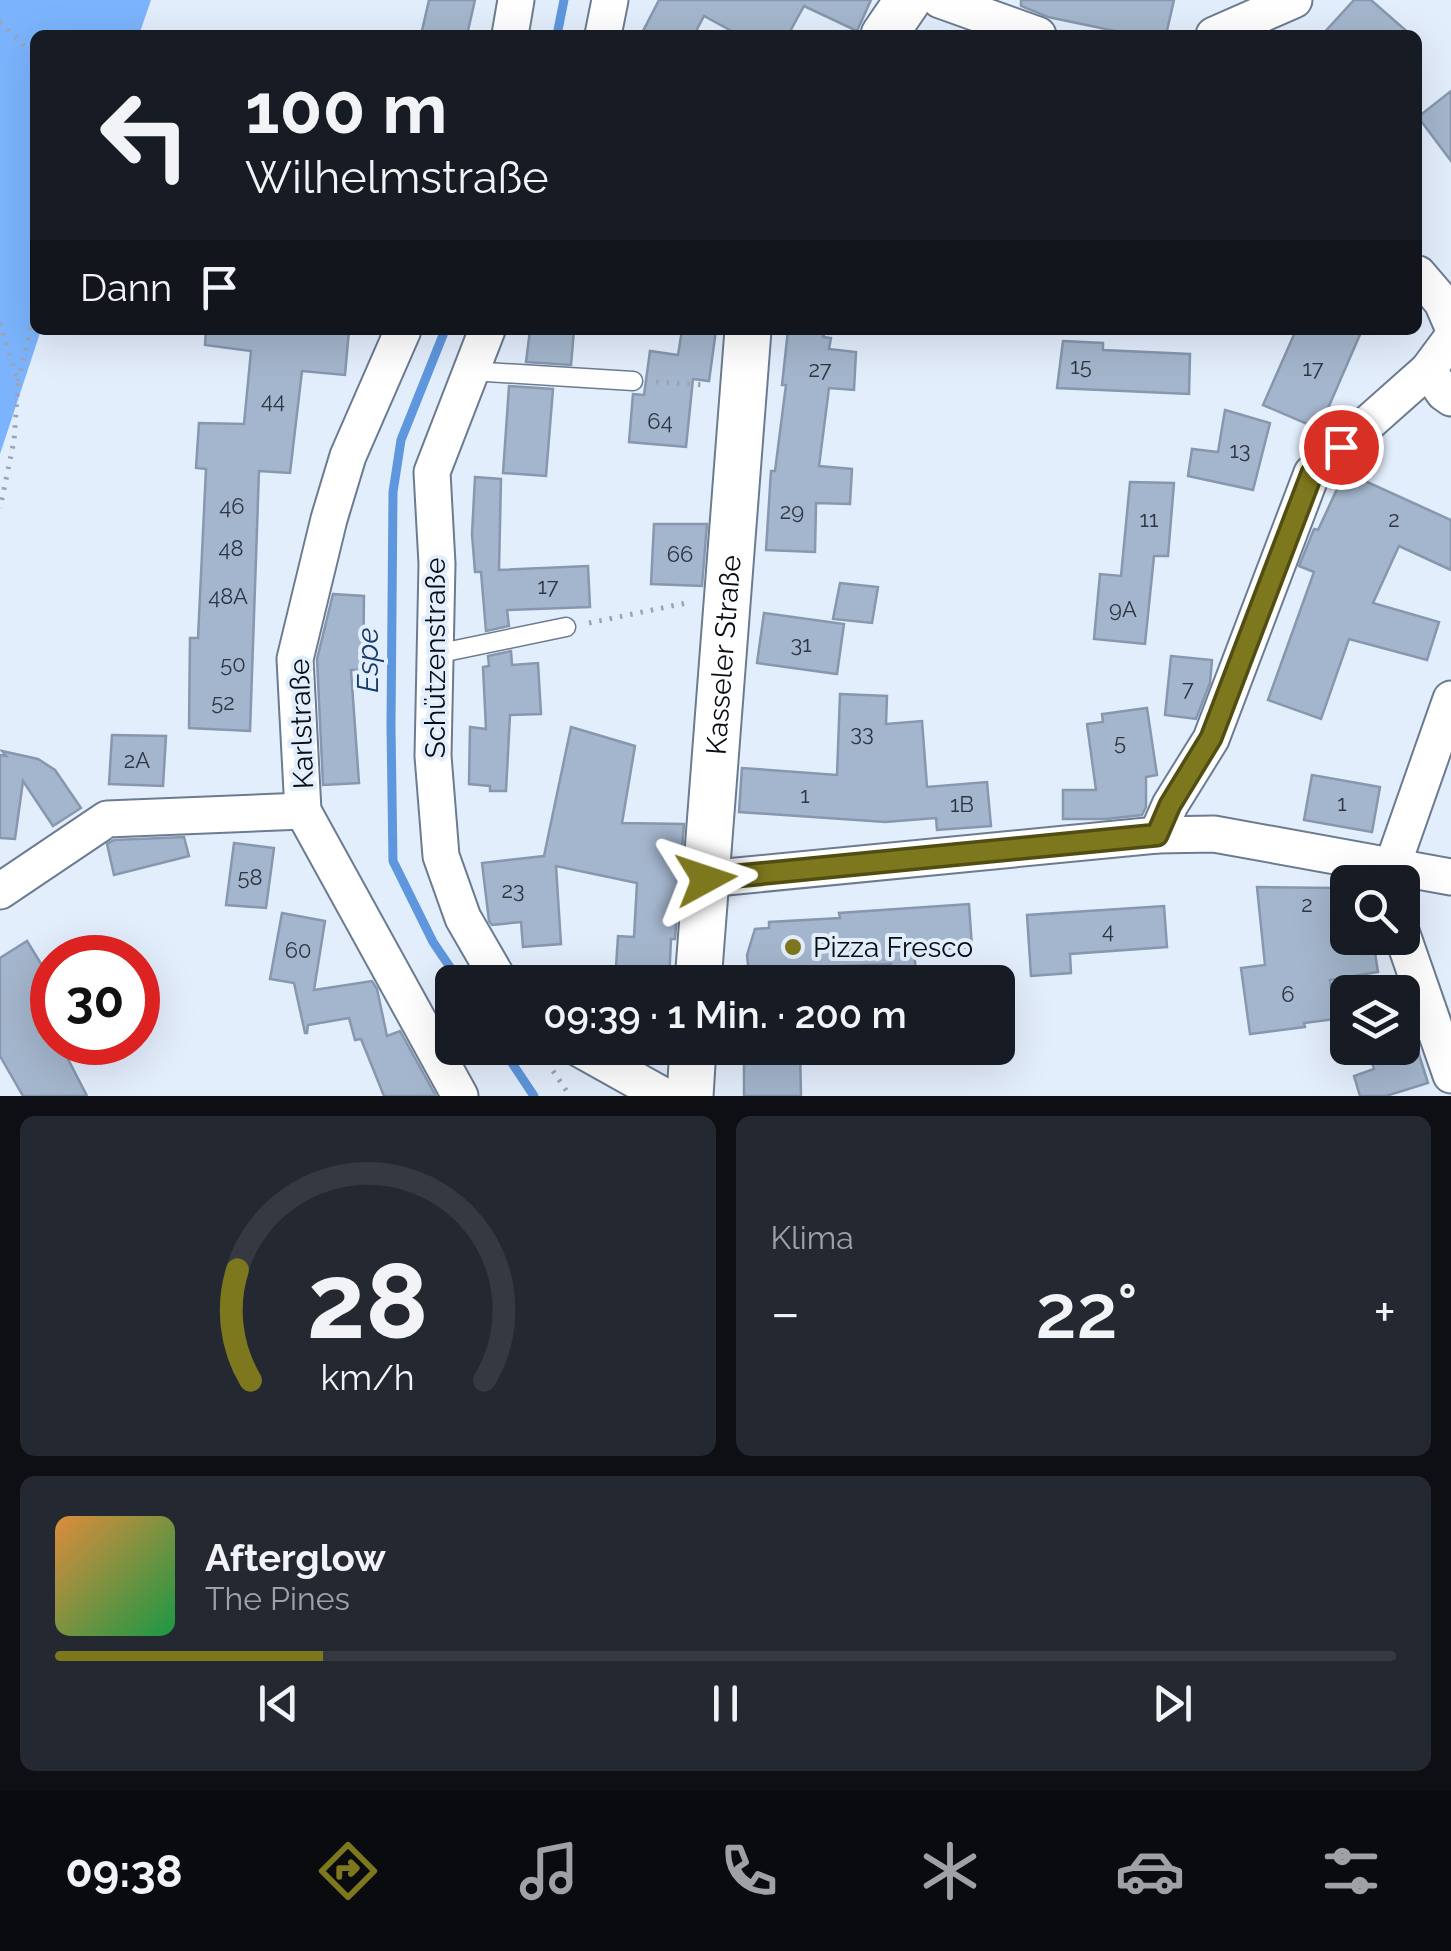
<!DOCTYPE html>
<html lang="de">
<head>
<meta charset="utf-8">
<style>
  :root { --surface:#171b24; --page:#242831; --text:#f1f3f6; --muted:#9ea1a6; --line:#363941; --accent:#7d781d }
  body { margin:0; font-family:Raleway,sans-serif; background:var(--page); color:var(--text); height:100vh; display:flex; flex-direction:column; font-size:38px; white-space:nowrap }
  * { box-sizing:border-box; margin:0 }
  p { font-size:32px; color:var(--muted) }
  .icon { flex:none; width:55px; height:55px; fill:none; stroke:currentColor; stroke-width:2; stroke-linecap:round; stroke-linejoin:round }
  .map { position:relative; height:1096px; overflow:hidden }
  .drawer { display:flex; flex-direction:column; gap:20px; padding:20px; background:#0d0f14; flex:1 }
  .drawer>* { flex:none }
  .hud { position:absolute; left:30px; top:30px; width:1392px; height:305px; border-radius:15px; box-shadow:0 10px 40px #0002; background:#171b24; color:var(--text); overflow:hidden }
  .controls { position:absolute; left:1330px; top:865px; display:grid; gap:20px }
  .controls a { display:grid; place-items:center; width:90px; height:90px; border-radius:15px; background:var(--surface); box-shadow:0 10px 40px #0002; font-size:50px }
  .speed { position:absolute; left:30px; top:935px; display:flex; gap:20px; font-size:50px; font-weight:700; text-align:center }
  .speed>* { display:grid; place-content:center; width:130px; height:130px; border-radius:50%; background:var(--surface); box-shadow:0 10px 40px #0002; line-height:1 }
  .speed .limit { border:15px solid #d22; background:#fff; color:#111 }
  .pin { position:absolute; display:grid; place-items:center; width:85px; height:85px; color:#fff; margin:-42px; border:5px solid #fff; border-radius:50%; box-shadow:0 2px 10px #0007 }
  .me { position:absolute; width:110px; margin:-55px; rotate:85deg; stroke-linejoin:round; filter:drop-shadow(0 0 8px #0008) }
  .turn { display:flex; align-items:center; gap:35px; height:210px; padding:0 50px; font-size:45px }
  .turn .icon { width:130px; height:130px; stroke-width:2.5 }
  .turn b { display:block; font-size:70px; line-height:85px }
  .then { display:flex; align-items:center; height:95px; padding:0 50px; background:#0003; gap:20px; font-size:38px }
  .big { font-size:75px; font-weight:600; line-height:1.1 }
  .drawer .card { flex:1; display:flex; flex-direction:column; justify-content:center; gap:15px; min-width:0; padding:0 35px; border-radius:15px; background:var(--page) }
  .drawer .dial { align-items:center; gap:0 }
  .dial svg { height:260px; overflow:visible; fill:none; stroke:var(--line); stroke-width:7; stroke-linecap:round; text-anchor:middle }
  .dial text { fill:var(--text); stroke:none }
  .song { display:flex; align-items:center; gap:30px }
  .cover { width:120px; height:120px; border-radius:15px; background:linear-gradient(135deg,hsl(30 70% 55%),hsl(140 70% 35%)) }
  .played { height:10px; border-radius:5px; background:linear-gradient(90deg,var(--accent) 20%,var(--line) 20%) }
  .keys { display:flex; justify-content:space-around; direction:ltr }
  .heat { display:flex; justify-content:space-between; align-items:center; font-size:55px; direction:ltr }
  .drawer .tiles { flex:1; display:grid; gap:20px; grid-template-columns:1fr 1fr }
  .card:last-child { grid-column:span 2 }
  .trip { position:absolute; left:435px; top:965px; width:580px; height:100px; border-radius:15px; background:var(--surface); box-shadow:0 10px 40px #0002; font-weight:600; line-height:100px; text-align:center }
  .tabs { display:flex; height:160px; justify-content:space-around; align-items:center; background:#090b0e; color:var(--muted) }
  .tabs .icon { width:70px; height:70px }
  .tabs .selected { color:var(--accent) }
  .tabs b { font-size:45px; color:var(--text) }
  .map>svg:first-child { display:block }
  .forest { fill:#7bb4fd }
  .lines { fill:none; stroke-linecap:round; stroke-linejoin:round }
  .stream { stroke:#5e97de; stroke-width:9 }
  .building { fill:#a4b6cd; stroke:#8697ae; stroke-width:2.5 }
  .service-casing { stroke:#6b7c91; stroke-width:21 }
  .minor-casing { stroke:#6b7c91; stroke-width:39 }
  .tertiary-casing { stroke:#6b7c91; stroke-width:49 }
  .path { stroke:#9ba5b1; stroke-width:5; stroke-dasharray:2.5 8; stroke-linecap:butt }
  .service { stroke:#fff; stroke-width:18 }
  .minor { stroke:#fff; stroke-width:35 }
  .tertiary { stroke:#fff; stroke-width:45 }
  .route-casing { stroke:#514e13; stroke-width:25 }
  .route { stroke:#7d781d; stroke-width:18 }
  .poi-dot { fill:#7d781d; stroke:#e3eefd; stroke-width:4 }
  .labels { text-anchor:middle; stroke-width:8; stroke-linejoin:round; paint-order:stroke }
  .number-label { font-size:22px; fill:#2e3642 }
  .street-label { font-size:28px; fill:#060c13; stroke:#e3eefd }
  .poi-label { font-size:28px; fill:#060c13; stroke:#e3eefd; text-anchor:start }
  .water-label { font-size:30px; font-style:italic; fill:#153c6a; stroke:#e3eefd }
</style>
</head>
<body>
<div class="map">
<svg width="1451" height="1096" viewBox="0 0 1451 1096">
  <rect width="100%" height="100%" fill="#e3eefd"/>
  <path class="forest" d="M0 0H151L139 35H35V330H41L0 454Z"/>
  <g class="lines">
    <g class="stream">
      <path d="M557 35 564 0"/>
      <path d="M445 330 401 440 393 492 391 727 393 861 433 942 460 982"/>
      <path d="M502 1048 534 1096"/>
    </g>
  </g>
  <g class="building">
    <path d="M429 0H475L467 35H421Z"/>
    <path d="M659 0H871L857 31 804 6 788 35H739L704 16 694 35H641Z"/>
    <path d="M1021 0H1174L1166 35H1134L1048 17 1021 6Z"/>
    <path d="M1354 0H1371L1411 35H1322Z"/>
    <path d="M1451 91V161L1418 117Z"/>
    <path d="M206 330H349L345 375 302 371 290 473 259 471 250 731 189 728 190 638H198L206 469 196 468 199 423 244 424 251 351 205 345Z"/>
    <path d="M530 330H574L571 365 526 362Z"/>
    <path d="M682 330H716L709 381 693 379 686 447 629 442 633 394 644 395 650 351 678 355Z"/>
    <path d="M788 330H826L823 337 831 338 829 349 856 352 854 390 829 388 819 466 852 469 850 504 816 503 815 552 766 550 771 471H775L786 385H782Z"/>
    <path d="M1296 330H1362L1319 429 1263 405Z"/>
    <path d="M1063 341 1103 343V350L1190 354 1189 394 1057 388Z"/>
    <path d="M509 386 553 389 546 476 503 473Z"/>
    <path d="M1225 410 1270 423 1253 490 1188 476 1192 449 1218 452Z"/>
    <path d="M1345 472 1451 520V570L1399 546 1373 603 1439 622 1427 660 1349 639 1321 719 1268 700 1314 572 1299 566 1314 529 1318 530Z"/>
    <path d="M475 477 501 479 499 570 588 566 590 607 507 610 509 626 486 631 481 572H475L472 534Z"/>
    <path d="M1130 482 1174 483 1168 556H1154L1145 644 1094 639 1100 574 1121 576Z"/>
    <path d="M654 524H707L702 586 651 584Z"/>
    <path d="M840 583 878 587 872 623 833 619Z"/>
    <path d="M333 594 364 596 363 670H351L359 783 323 785 317 659Z"/>
    <path d="M764 613 844 624 837 674 757 663Z"/>
    <path d="M511 651 512 665 538 663 541 714 510 715 506 791H490V786L469 784 470 727 486 729 483 667 489 666 488 656Z"/>
    <path d="M1171 656 1212 660 1210 683 1196 719 1165 715Z"/>
    <path d="M840 694 887 696 886 724 922 721 927 787 987 782 991 826 937 830 936 818 885 822 739 812 742 768 837 775Z"/>
    <path d="M1147 708 1157 775 1146 777V807L1142 815 1106 819H1063V790H1096L1087 724 1103 722 1102 714Z"/>
    <path d="M571 727 635 746 622 823 684 824 675 939H671L669 982H615L618 936 634 937 637 883 556 866 561 944 523 947 521 922 492 925 489 921 482 863 544 856Z"/>
    <path d="M112 735 166 736 163 786 109 784Z"/>
    <path d="M2 751 38 759 55 770 81 808 53 826 23 781 15 839 0 838V755L6 756Z"/>
    <path d="M1312 775 1380 787 1372 832 1304 820Z"/>
    <path d="M184 837 189 856 114 875 107 844 114 840Z"/>
    <path d="M234 843 274 848 266 908 226 905Z"/>
    <path d="M1257 887 1334 888V946L1373 940 1378 972 1330 980 1336 1019 1304 1023 1305 1027 1250 1034 1241 968 1265 965Z"/>
    <path d="M969 904 972 947 914 951 916 972 891 974V964L842 966 843 976 789 979 788 970 749 974 747 955 755 929 769 928V922L840 918 839 913Z"/>
    <path d="M1164 906 1167 947 1070 954 1071 973 1031 976 1027 915Z"/>
    <path d="M282 913 325 921 314 990 372 981 377 989 387 1036 400 1031 436 1096H384L361 1039 355 1040 349 1018 308 1025 307 1033H305L294 983 270 979Z"/>
    <path d="M27 941 51 980 38 989 52 1014V1042H95L68 1059 87 1096H23L0 1056V958Z"/>
    <path d="M1415 1042 1428 1083 1386 1096H1360L1354 1076 1374 1069 1370 1056Z"/>
    <path d="M744 1048H800L801 1096H744Z"/>
  </g>
  <g class="lines">
    <defs>
      <g id="service">
        <path d="M470 371 633 381"/>
        <path d="M436 654 566 627"/>
      </g>
      <g id="minor">
        <path d="M940 0 1038 35"/>
        <path d="M510 35 516 0"/>
        <path d="M603 35 610 0"/>
        <path d="M1214 35 1294 0"/>
        <path d="M1418 274 1442 302 1451 323"/>
        <path d="M403 330 348 456 329 519 295 659 303 811 460 1096"/>
        <path d="M487 330 432 472 437 564 433 756 441 856 463 918 500 982"/>
        <path d="M1451 339 1428 370 1444 393 1451 398"/>
        <path d="M1157 835 1170 805 1211 739 1312 473 1428 370"/>
        <path d="M706 879 1157 835 1214 834 1451 877"/>
        <path d="M1394 882 1392 867 1451 699"/>
        <path d="M0 891 107 819 303 811"/>
        <path d="M1402 934 1451 1075"/>
        <path d="M578 1048 664 1096"/>
      </g>
      <g id="tertiary">
        <path d="M884 35 908 0"/>
        <path id="s1" d="M698 982 748 330"/>
        <path d="M690 1096 693 1048"/>
      </g>
    </defs>
    <use href="#service" class="service-casing"/>
    <use href="#minor" class="minor-casing"/>
    <use href="#tertiary" class="tertiary-casing"/>
    <g class="path">
      <path d="M0 22 35 56"/>
      <path d="M0 323 18 383 14 441 0 508"/>
      <path d="M18 381 29 337 35 296"/>
      <path d="M656 382 705 385"/>
      <path d="M589 623 691 602"/>
      <path d="M538 1048 547 1062"/>
      <path d="M553 1071 570 1096"/>
    </g>
    <use href="#service" class="service"/>
    <use href="#minor" class="minor"/>
    <use href="#tertiary" class="tertiary"/>
  </g>
  <g class="lines">
    <defs>
      <path id="route" d="M706 879 1157 835 1170 805 1211 738 1312 473 1341 447"/>
    </defs>
    <use href="#route" class="route-casing"/>
    <use href="#route" class="route"/>
  </g>
  <circle class="poi-dot" cx="793" cy="947" r="10"/>
  <g class="labels">
    <g class="number-label">
      <text x="1081" y="374">15</text>
      <text x="1313" y="376">17</text>
      <text x="820" y="377">27</text>
      <text x="273" y="408">44</text>
      <text x="660" y="429">64</text>
      <text x="1240" y="458">13</text>
      <text x="232" y="514">46</text>
      <text x="792" y="519">29</text>
      <text x="1149" y="527">11</text>
      <text x="1394" y="527">2</text>
      <text x="231" y="556">48</text>
      <text x="680" y="562">66</text>
      <text x="548" y="594">17</text>
      <text x="228" y="604">48A</text>
      <text x="1123" y="617">9A</text>
      <text x="801" y="652">31</text>
      <text x="233" y="672">50</text>
      <text x="1188" y="696">7</text>
      <text x="223" y="710">52</text>
      <text x="862" y="741">33</text>
      <text x="1120" y="750">5</text>
      <text x="137" y="768">2A</text>
      <text x="805" y="803">1</text>
      <text x="1342" y="811">1</text>
      <text x="962" y="812">1B</text>
      <text x="250" y="885">58</text>
      <text x="513" y="898">23</text>
      <text x="1307" y="912">2</text>
      <text x="1108" y="938">4</text>
      <text x="298" y="958">60</text>
      <text x="1288" y="1002">6</text>
    </g>
    <g class="street-label">
      <text dy="10" stroke="none"><textPath href="#s1" startOffset="328">Kasseler Straße</textPath></text>
      <text transform="translate(435 658) rotate(-90)" y="10">Schützenstraße</text>
      <text transform="translate(301 724) rotate(-92)" y="10">Karlstraße</text>
    </g>
    <g class="poi-label">
      <text x="813" y="957">Pizza Fresco</text>
    </g>
    <g class="water-label">
      <text transform="translate(368 660) rotate(-90)" y="10">Espe</text>
    </g>
  </g>
</svg>
<div class="controls">
<a><svg class="icon" aria-label="search" viewBox="0 0 24 24"><circle cx="10" cy="10" r="6"/><path d="M15 15l6 6"/></svg></a>
<a><svg class="icon" aria-label="layers" viewBox="0 0 24 24"><path d="M12 4l9 5-9 5-9-5zM3 14l9 5 9-5"/></svg></a>
</div>
<div class="speed"><div class="limit">30</div></div>
<div class="pin" style="left:1341px;top:447px;background:#d93025"><svg class="icon" aria-label="arrive" viewBox="0 0 24 24"><path d="M6 21V4h12l-3 4 3 4H6"/></svg></div>
<svg class="me" style="left:706px;top:879px" viewBox="-20 -20 40 40"><path d="M0-17L14 15 0 8-14 15z" fill="#7d781d" stroke="#fff" stroke-width="4"/></svg>
<div class="trip">09:39 · 1 Min. · 200 m</div>
<div class="hud">
<div class="turn"><svg class="icon" aria-label="left" viewBox="0 0 24 24"><path d="M17 20v-9H6M10 6l-5 5 5 5"/></svg><div><b>100 m</b>Wilhelmstraße</div></div>
<div class="then">Dann<svg class="icon" aria-label="arrive" viewBox="0 0 24 24"><path d="M6 21V4h12l-3 4 3 4H6"/></svg></div>
</div>
</div>
<section class="drawer">
<div class="tiles">
<div class="card dial"><svg viewBox="0 0 100 80">
<path d="M14 69A42 42 0 1 1 86 69"/>
<path d="M14 69A42 42 0 0 1 10 35" stroke="#7d781d"/>
<text x="50" y="56" font-size="32" font-weight="700">28</text>
<text x="50" y="72" font-size="11">km/h</text>
</svg></div>
<div class="card"><p>Klima</p>
<div class="heat"><a>−</a><b class="big">22°</b><a>+</a></div>
</div>
<div class="card">
<div class="song"><i class="cover"></i><div><b>Afterglow</b><p>The Pines</p></div></div>
<div class="played"></div>
<div class="keys"><svg class="icon" aria-label="previous" viewBox="0 0 24 24"><path d="M18 5L8 12l10 7zM5 5v14"/></svg><svg class="icon" aria-label="pause" viewBox="0 0 24 24"><path d="M8 5v14M16 5v14"/></svg><svg class="icon" aria-label="next" viewBox="0 0 24 24"><path d="M6 5l10 7-10 7zM19 5v14"/></svg></div>
</div>
</div>
</section>
<nav class="tabs">
<b>09:38</b>
<svg class="icon selected" aria-label="directions" viewBox="0 0 24 24"><path d="M12 3l9 9-9 9-9-9zM9 14v-3h6M13 9l2 2-2 2"/></svg>
<svg class="icon" aria-label="music" viewBox="0 0 24 24"><path d="M9 18V5l10-2v13"/><circle cx="6" cy="18" r="3"/><circle cx="16" cy="16" r="3"/></svg>
<svg class="icon" aria-label="phone" viewBox="0 0 24 24"><path d="M5 4h4l2 5-3 2q2 4 5 5l2-3 5 2v4C11 20 4 13 5 4z"/></svg>
<svg class="icon" aria-label="climate" viewBox="0 0 24 24"><path d="M12 3v18M4 7l16 10M4 17L20 7"/></svg>
<svg class="icon" aria-label="car" viewBox="0 0 24 24"><path d="M5 17H2v-5l4-1 3-4h7l3 4 3 1v5h-3M9 17h6M6 11h13"/><circle cx="7" cy="17" r="2"/><circle cx="17" cy="17" r="2"/></svg>
<svg class="icon" aria-label="filters" viewBox="0 0 24 24"><path d="M4 7h16M4 17h16"/><circle cx="9" cy="7" r="2"/><circle cx="15" cy="17" r="2"/></svg>
</nav>
</body>
</html>
